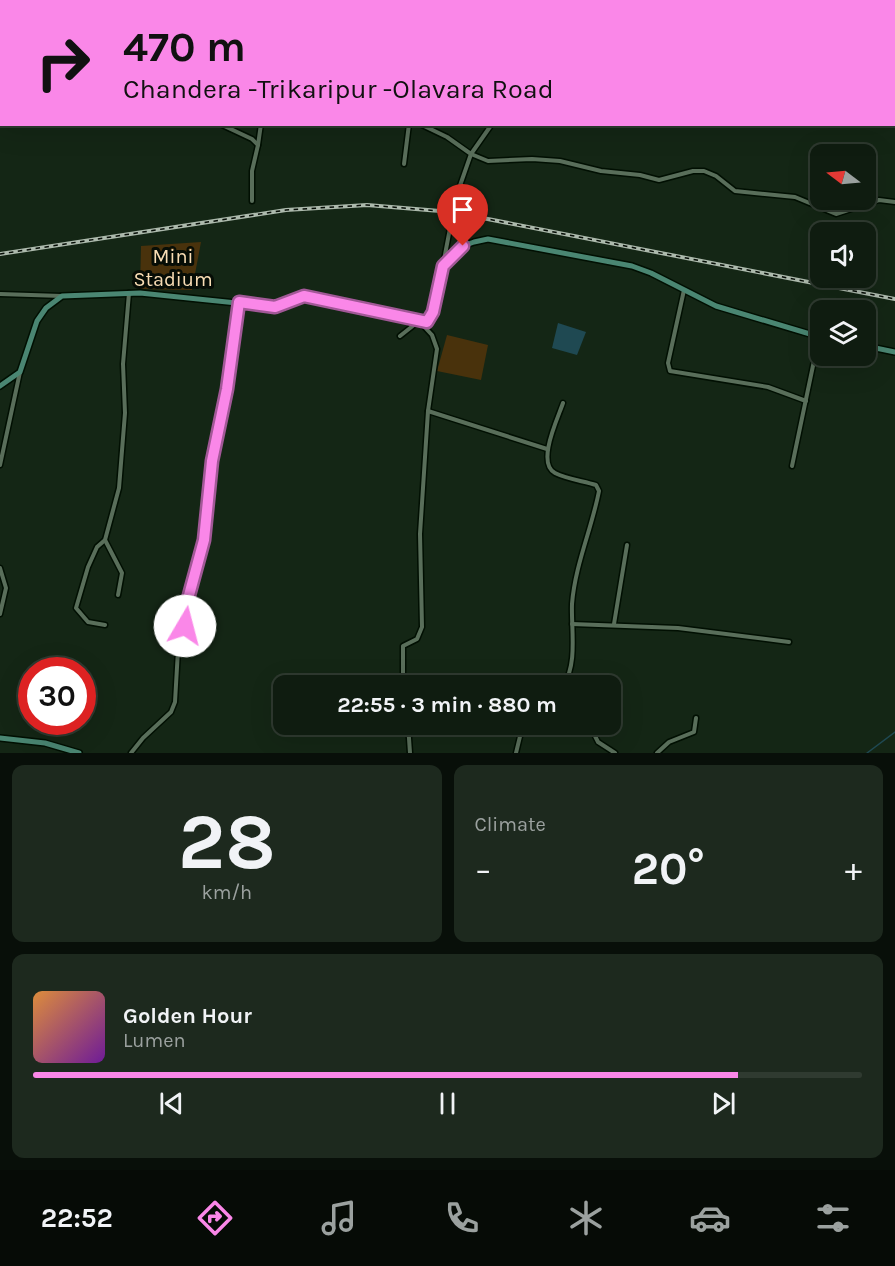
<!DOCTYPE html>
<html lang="en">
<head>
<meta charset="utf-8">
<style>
  :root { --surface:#0f1c10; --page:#1d291e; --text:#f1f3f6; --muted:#9ba19f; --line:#2f3a30; --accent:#fa87e8 }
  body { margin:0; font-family:Karla,sans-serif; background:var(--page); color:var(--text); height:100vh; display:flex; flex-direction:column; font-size:22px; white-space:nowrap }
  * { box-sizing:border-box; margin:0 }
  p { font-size:20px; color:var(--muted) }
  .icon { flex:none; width:33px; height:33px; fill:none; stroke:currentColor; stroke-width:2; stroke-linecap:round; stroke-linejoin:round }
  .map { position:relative; height:753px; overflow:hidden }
  .side { display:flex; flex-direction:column; gap:12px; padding:12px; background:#080f09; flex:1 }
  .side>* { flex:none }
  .banner { position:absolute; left:0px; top:0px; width:896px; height:126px; box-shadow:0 6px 24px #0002,0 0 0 2px var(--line); background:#fa87e8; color:#111; overflow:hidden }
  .needle { width:39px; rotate:286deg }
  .fabs { position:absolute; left:810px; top:144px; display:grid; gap:12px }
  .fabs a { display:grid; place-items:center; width:66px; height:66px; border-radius:12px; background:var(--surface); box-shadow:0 6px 24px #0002,0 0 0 2px var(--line); font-size:30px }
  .speed { position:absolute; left:18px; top:657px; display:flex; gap:12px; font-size:30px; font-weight:700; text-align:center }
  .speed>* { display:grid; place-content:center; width:78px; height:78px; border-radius:50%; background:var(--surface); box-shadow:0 6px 24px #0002,0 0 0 2px var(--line); line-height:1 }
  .speed .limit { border:9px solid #d22; background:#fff; color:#111 }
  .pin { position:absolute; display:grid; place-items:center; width:51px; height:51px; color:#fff; margin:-62px -26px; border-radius:50% 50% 50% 0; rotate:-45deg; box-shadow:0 0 6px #0007 }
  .pin .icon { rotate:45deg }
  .me { position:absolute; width:66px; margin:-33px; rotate:8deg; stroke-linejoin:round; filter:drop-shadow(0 0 4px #0008) }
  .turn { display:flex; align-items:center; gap:21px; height:126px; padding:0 24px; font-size:27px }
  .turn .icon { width:78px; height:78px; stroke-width:2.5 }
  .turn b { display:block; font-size:42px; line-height:51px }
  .big { font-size:45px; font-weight:700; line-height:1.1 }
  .side .card { flex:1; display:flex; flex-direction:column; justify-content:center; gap:9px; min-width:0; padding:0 21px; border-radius:12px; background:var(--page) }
  .side .dial { align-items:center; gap:0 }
  .dial b { font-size:78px; line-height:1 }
  .song { display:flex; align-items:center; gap:18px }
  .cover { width:72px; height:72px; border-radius:9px; background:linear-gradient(135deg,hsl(30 70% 55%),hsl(280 70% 35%)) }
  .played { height:6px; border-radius:3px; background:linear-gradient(90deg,var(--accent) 85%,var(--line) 85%) }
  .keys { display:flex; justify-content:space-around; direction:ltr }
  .heat { display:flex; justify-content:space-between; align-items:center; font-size:33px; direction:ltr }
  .side .tiles { flex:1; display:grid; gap:12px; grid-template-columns:1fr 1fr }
  .card:last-child { grid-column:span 2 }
  .trip { position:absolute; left:273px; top:675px; width:348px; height:60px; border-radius:12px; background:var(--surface); box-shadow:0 6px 24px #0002,0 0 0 2px var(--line); font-weight:700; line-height:60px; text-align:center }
  .dock { display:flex; height:96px; justify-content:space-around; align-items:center; background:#060b06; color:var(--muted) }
  .dock .icon { width:42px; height:42px }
  .dock .active { color:var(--accent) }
  .dock b { font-size:27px; color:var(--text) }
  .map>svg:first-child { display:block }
  .green { fill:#49320c }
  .water { fill:#1f4952 }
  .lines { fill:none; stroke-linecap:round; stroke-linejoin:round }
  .stream { stroke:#1f4952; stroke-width:1.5 }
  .minor-casing { stroke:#010f02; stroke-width:7 }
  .secondary-casing { stroke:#010f02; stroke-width:8 }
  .minor { stroke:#596e5a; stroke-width:4 }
  .secondary { stroke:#4a8672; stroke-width:5 }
  .rail-casing { stroke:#acb9ac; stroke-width:4 }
  .rail { stroke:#060d06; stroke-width:1.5; stroke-dasharray:4.5; stroke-linecap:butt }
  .route-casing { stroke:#a25897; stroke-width:15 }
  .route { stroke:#fa87e8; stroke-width:10 }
  .labels { text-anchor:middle; stroke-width:6; stroke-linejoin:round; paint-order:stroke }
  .park-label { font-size:20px; fill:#f9ddb4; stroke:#060d06 }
</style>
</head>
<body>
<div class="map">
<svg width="895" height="753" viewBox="0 0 895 753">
  <rect width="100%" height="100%" fill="#142615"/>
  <g class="green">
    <path d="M201 242 192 290 140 289 141 246Z"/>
    <path d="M447 335 488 345 481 380 437 371Z"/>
  </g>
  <path class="water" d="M558 323 586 332 577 355 552 348Z"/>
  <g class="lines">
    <g class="stream">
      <path d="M0 68H2"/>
      <path d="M894 98H895"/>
      <path d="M867 753 895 732"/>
    </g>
    <defs>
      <g id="minor">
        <path d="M190 0V2"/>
        <path d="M411 2V0"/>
        <path d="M530 2 531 0"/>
        <path d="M707 2V0"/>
        <path d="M220 124 252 139 258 145 252 171V201"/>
        <path d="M420 124 447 137 471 154 456 197 443 265"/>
        <path d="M492 124 471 154 488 161 532 159 560 161 601 171 640 175 659 180 693 171H704L716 176 735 191 795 197 836 214 879 200 895 202"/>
        <path d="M258 145 261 124"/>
        <path d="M404 164 409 124"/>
        <path d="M684 290 668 363 670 371 768 387 806 401"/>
        <path d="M0 294 62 296"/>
        <path d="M400 336 419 321 432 335 437 349 428 411 420 534 422 627 417 639 403 646V686"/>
        <path d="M428 411 547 449"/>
        <path d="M0 465 20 372"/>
        <path d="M792 466 819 337"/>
        <path d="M105 540 122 573 118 595"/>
        <path d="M0 568 6 588 0 614"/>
        <path d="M572 624 678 628 789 642"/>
        <path d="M614 624 627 545"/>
        <path d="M105 625 88 622 76 608 88 567 97 547 105 540 119 488 125 413 123 364 129 293"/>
        <path d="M563 686C578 664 571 629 572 604 575 565 592 528 599 491L596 485C583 481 567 479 555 473 536 463 558 418 563 403"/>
        <path d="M408 724 410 753"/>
        <path d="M589 724 598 742 615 753"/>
        <path d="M131 753 143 738 171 712 175 702 178 650 204 540 211 461 227 389 239 302"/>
        <path d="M516 753 523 724"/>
        <path d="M657 753 669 742 694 732 696 718"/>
      </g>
      <g id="secondary">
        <path d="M866 346 895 352"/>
        <path d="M0 386 20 372 37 321 46 308 62 296 140 293 275 307 304 296 427 322 433 312 443 266 463 246 474 242 488 239 632 266 651 273 716 306 820 337"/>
        <path d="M0 738 45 743 79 753"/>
      </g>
    </defs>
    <use href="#minor" class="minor-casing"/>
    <use href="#secondary" class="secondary-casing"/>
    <use href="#minor" class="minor"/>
    <use href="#secondary" class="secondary"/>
    <defs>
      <path id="rail" d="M0 254 286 210 367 205 452 212 895 299"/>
    </defs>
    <use href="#rail" class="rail-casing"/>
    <use href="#rail" class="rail"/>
  </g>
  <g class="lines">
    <defs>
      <path id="route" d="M185 626 188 599 204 540 212 461 227 389 239 302 275 307 304 296 427 322 433 312 443 266 463 246"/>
    </defs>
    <use href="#route" class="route-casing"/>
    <use href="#route" class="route"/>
  </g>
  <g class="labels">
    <g class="park-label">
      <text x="173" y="263">Mini<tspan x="173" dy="23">Stadium</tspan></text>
    </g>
  </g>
</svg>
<div class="fabs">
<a><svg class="needle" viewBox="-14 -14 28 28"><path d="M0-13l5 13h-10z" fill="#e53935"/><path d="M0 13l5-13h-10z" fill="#9ba19f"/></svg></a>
<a><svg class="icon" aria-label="sound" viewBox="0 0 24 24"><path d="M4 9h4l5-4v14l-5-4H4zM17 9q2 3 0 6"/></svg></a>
<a><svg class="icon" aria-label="layers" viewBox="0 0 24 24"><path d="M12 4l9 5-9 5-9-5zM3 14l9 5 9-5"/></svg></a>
</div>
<div class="speed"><div class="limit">30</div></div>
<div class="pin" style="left:463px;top:246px;background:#d93025"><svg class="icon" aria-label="arrive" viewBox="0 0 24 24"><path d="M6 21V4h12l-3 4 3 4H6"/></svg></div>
<svg class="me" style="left:185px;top:626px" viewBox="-20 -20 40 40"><circle r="19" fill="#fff"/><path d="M0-13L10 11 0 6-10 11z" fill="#fa87e8"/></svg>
<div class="trip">22:55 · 3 min · 880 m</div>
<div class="banner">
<div class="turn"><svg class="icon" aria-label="right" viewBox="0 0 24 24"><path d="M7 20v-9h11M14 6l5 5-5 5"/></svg><div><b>470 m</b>Chandera -Trikaripur -Olavara Road</div></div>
</div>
</div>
<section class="side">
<div class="tiles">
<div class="card dial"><b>28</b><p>km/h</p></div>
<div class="card"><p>Climate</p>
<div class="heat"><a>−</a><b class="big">20°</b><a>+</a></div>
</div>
<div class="card">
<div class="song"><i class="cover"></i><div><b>Golden Hour</b><p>Lumen</p></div></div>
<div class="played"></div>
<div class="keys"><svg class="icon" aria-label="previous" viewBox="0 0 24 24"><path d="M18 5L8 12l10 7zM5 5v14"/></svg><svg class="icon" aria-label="pause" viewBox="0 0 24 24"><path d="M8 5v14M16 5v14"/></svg><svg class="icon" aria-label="next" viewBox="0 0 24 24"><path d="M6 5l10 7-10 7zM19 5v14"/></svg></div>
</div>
</div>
</section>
<nav class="dock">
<b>22:52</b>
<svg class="icon active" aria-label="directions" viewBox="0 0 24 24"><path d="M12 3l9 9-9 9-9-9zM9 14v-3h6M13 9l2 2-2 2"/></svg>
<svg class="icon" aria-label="music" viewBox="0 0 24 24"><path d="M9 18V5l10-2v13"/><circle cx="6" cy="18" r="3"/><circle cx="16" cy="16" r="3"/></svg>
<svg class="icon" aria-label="phone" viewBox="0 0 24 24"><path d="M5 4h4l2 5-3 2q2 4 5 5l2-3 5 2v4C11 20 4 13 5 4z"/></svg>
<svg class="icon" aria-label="climate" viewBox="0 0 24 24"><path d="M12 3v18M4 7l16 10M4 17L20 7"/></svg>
<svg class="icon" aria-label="car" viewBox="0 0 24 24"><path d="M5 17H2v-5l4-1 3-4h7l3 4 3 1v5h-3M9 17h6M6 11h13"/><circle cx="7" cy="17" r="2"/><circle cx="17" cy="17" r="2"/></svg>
<svg class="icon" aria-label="filters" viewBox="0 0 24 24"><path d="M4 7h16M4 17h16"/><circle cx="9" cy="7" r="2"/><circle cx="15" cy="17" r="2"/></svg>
</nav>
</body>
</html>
